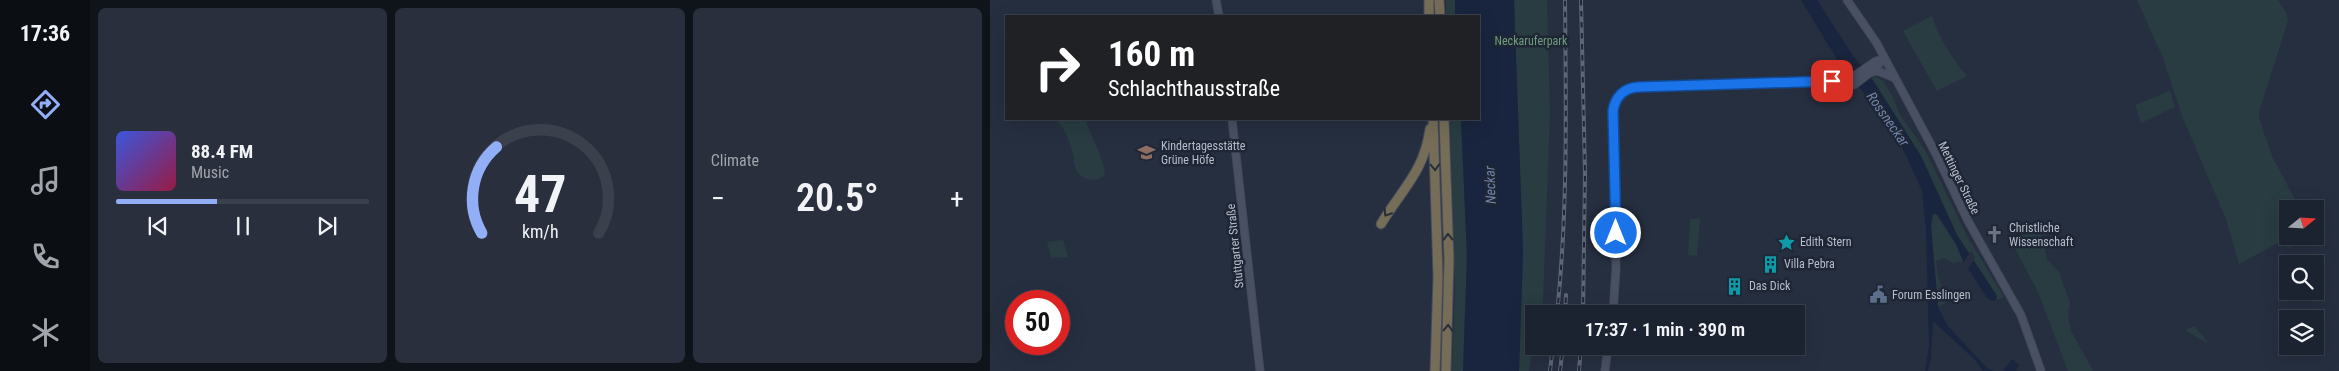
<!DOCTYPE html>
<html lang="en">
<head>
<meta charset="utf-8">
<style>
  :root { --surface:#1c2330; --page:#292f3c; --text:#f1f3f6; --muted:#a0a4ab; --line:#3a404c; --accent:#91aef6 }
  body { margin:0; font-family:"Roboto Condensed",sans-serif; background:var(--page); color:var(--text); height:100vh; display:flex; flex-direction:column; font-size:19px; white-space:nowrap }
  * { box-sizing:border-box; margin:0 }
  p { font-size:16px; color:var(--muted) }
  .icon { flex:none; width:28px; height:28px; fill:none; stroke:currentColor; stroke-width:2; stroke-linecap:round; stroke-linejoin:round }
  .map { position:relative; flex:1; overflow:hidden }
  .panel { display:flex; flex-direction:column; gap:8px; padding:8px; background:#0f131a; width:900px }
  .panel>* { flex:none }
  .guide { position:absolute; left:15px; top:15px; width:475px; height:105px; border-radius:0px; box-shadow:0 5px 20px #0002,0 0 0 1px var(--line); background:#202124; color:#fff; overflow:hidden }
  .needle { width:32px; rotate:72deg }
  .buttons { position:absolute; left:1289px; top:200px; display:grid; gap:10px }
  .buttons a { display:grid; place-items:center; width:45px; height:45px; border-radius:0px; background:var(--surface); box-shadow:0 5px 20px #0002,0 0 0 1px var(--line); font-size:25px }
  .speed { position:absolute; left:15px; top:290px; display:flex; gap:10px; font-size:25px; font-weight:700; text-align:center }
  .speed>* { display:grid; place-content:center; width:65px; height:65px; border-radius:50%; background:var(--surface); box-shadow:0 5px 20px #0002,0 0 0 1px var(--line); line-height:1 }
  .speed .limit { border:8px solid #d22; background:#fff; color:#111 }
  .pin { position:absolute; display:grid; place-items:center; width:42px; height:42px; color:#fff; margin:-21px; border-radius:10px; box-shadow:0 2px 8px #0006 }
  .me { position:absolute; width:55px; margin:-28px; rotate:0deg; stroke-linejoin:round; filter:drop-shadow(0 0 4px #0008) }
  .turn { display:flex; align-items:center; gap:18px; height:105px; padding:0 20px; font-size:22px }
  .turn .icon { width:65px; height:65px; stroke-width:2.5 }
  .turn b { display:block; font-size:35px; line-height:42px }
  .big { font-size:38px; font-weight:600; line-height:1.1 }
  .panel .card { flex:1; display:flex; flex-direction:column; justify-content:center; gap:8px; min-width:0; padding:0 18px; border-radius:8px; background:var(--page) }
  .panel .dial { align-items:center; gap:0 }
  .dial svg { height:130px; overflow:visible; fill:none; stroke:var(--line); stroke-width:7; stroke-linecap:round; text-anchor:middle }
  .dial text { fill:var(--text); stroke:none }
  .song { display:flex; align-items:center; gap:15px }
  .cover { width:60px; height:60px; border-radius:8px; background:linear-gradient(135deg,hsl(230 70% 55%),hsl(340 70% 35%)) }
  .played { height:5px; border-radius:2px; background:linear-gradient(90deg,var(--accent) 40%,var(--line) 40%) }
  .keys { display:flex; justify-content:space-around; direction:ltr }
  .heat { display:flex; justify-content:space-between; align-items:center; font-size:28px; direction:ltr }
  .panel .tiles { flex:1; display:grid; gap:8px; grid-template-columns:repeat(3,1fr) }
  .trip { position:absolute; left:535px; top:305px; width:280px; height:50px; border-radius:0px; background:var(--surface); box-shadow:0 5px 20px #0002,0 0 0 1px var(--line); font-weight:600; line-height:50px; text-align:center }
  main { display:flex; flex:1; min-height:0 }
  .dock { display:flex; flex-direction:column; width:90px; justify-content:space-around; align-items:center; background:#0b0e13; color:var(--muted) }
  .dock .icon { width:35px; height:35px }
  .dock .active { color:var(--accent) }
  .dock b { font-size:22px; color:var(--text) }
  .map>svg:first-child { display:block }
  .green { fill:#283c41 }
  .water { fill:#19253e }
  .pier { fill:#262f40 }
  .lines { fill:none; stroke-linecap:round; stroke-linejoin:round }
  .secondary-casing { stroke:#444a59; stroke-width:9 }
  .highway-casing { stroke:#454c5a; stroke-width:11 }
  .secondary { stroke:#495063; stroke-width:7 }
  .highway { stroke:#766d58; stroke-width:9 }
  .rail-casing { stroke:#5d6577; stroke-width:4 }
  .rail { stroke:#1f2635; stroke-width:2; stroke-dasharray:5.5; stroke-linecap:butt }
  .oneway { stroke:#282d38 }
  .route-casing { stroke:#114b97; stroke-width:12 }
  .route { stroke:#1a73e8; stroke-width:9 }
  .labels { text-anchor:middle; stroke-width:5; stroke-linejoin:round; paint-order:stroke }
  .park-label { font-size:12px; fill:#6f9b7d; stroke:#1f2635 }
  .poi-label { font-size:12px; fill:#b7bdca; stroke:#1f2635; text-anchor:start }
  .street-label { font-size:12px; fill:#b7bdca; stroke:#1f2635 }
  .water-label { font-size:14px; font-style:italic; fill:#7184a8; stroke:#1f2635 }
</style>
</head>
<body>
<main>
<nav class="dock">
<b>17:36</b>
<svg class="icon active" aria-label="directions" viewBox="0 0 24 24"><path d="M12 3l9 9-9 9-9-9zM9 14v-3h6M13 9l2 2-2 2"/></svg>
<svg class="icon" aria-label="music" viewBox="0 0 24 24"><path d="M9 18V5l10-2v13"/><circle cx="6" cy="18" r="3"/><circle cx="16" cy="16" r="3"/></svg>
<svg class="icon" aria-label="phone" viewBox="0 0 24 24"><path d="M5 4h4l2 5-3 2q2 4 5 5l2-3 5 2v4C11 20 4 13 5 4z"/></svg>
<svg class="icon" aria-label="climate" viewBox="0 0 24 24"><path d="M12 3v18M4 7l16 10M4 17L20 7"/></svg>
</nav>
<section class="panel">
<div class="tiles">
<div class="card">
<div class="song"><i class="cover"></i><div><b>88.4 FM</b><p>Music</p></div></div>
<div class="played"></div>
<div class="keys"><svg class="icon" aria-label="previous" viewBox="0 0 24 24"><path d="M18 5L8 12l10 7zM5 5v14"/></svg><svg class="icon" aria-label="pause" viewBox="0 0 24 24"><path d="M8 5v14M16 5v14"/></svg><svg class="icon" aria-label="next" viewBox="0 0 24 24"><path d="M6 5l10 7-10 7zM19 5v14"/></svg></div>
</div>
<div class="card dial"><svg viewBox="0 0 100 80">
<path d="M14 69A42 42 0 1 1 86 69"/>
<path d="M14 69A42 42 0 0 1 23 16" stroke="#91aef6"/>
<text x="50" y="56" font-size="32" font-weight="700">47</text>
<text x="50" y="72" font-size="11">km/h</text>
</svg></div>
<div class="card"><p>Climate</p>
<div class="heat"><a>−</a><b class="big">20.5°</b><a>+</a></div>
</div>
</div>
</section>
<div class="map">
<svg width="1349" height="371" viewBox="0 0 1349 371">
  <rect width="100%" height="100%" fill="#262f40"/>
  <g class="green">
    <rect x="456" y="0" width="9" height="16"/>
    <path d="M524 0H557L560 113 553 302 550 314H544V343L539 371H529L533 252Z"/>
    <path d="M1147 0H1288L1296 12 1298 21 1269 112V118L1282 156 1310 209H1298V236L1325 237 1298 248 1296 245 1291 247 1288 243 1249 264 1236 219 1192 116 1173 58Z"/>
    <path d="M942 16C949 38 962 59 977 76L947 91 913 31Z"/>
    <path d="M886 77 893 81 903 97 910 115 935 150 978 238 1014 297 1006 300 1007 296 967 235 931 156 881 78Z"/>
    <path d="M1180 91 1185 107 1151 123 1145 105Z"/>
    <path d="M66 119H95C101 136 114 158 115 175 107 183 91 181 86 169 84 165 84 159 83 154 80 141 75 129 66 119Z"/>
    <path d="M460 119H471L477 256 473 371H462L465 292Z"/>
    <path d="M945 213 966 245 973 261 963 263 954 258 946 261 948 277 957 302 948 307 941 226 942 215Z"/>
    <path d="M700 219H710L707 256 698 255Z"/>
    <path d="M1037 229 1051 232 1057 259 1069 272 1080 303 1078 314 1081 331 1103 371H1078L1048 292 1021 241Z"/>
    <path d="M73 240 78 257 61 258 57 242Z"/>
    <path d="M1204 326 1217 341V343L1195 330Z"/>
  </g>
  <g class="water">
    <path d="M465 0H524L533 252 529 371H473L477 256 471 119H489V16H465Z"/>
    <path d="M811 0H827L864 57 883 80 931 156 967 235 1007 296 1006 300 1002 301 997 298 973 261 966 244 948 215 943 214 941 226 948 307 958 326 997 368 1003 371H993L985 360 943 321 941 357 938 371H935L939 346 936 229 932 191 914 151 871 89 851 66Z"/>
    <path d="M1022 359 1029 365 1026 371H1013Z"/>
  </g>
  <path class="pier" d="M981 251 985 258 978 269 972 264Z"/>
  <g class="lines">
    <defs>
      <g id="secondary">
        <path d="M226 0 229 16"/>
        <path d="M857 0 886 42 946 154 978 221 1031 315 1051 371"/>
        <path d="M881 72 888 71 905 78"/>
        <path d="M858 84 860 79 886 61 893 59"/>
        <path d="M242 119 270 371"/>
        <path d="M623 314 626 268 623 117C624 100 631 89 648 87L842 81 864 85 881 72 894 59"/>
        <path d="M615 371 618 346"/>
      </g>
      <g id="highway">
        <path d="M439 0V16"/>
        <path d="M449 0 450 16"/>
        <path d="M443 119 448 277 445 371"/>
        <path d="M454 119 459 259 456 371"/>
        <path d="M391 224C412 189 434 172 440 129"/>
      </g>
    </defs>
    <use href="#secondary" class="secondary-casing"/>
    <use href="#highway" class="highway-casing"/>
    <use href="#secondary" class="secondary"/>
    <use href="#highway" class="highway"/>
    <defs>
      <g id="rail">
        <path d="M591 0 595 173 593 314"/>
        <path d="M567 314C578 209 576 105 575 0"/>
        <path d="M575 314 576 295"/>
        <path d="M560 371 563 346"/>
        <path d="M570 371 573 346"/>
        <path d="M589 371 591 346"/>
      </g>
    </defs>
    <use href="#rail" class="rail-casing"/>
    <use href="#rail" class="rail"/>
  </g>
  <defs><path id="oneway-chevron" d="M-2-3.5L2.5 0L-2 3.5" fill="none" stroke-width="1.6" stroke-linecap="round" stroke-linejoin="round" transform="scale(1.25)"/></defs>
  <g class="oneway">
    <use href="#oneway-chevron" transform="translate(445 167) rotate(88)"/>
    <use href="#oneway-chevron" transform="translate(397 213) rotate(122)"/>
    <use href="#oneway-chevron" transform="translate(458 237) rotate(-91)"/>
    <use href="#oneway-chevron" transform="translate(458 328) rotate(-88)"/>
  </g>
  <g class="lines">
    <defs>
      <path id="route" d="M626 233 623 111C625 97 634 88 648 87L842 81"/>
    </defs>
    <use href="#route" class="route-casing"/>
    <use href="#route" class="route"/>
  </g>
  <defs>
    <symbol id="school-bare" viewBox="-9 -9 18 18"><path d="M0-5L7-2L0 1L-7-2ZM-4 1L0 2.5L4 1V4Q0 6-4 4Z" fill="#8d6e63" stroke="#1f2635" stroke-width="2.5" paint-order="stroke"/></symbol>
    <symbol id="church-bare" viewBox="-9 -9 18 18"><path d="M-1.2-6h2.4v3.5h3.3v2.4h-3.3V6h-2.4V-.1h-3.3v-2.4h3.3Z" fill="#6b7280" stroke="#1f2635" stroke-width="2.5" paint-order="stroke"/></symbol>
    <symbol id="sight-bare" viewBox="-9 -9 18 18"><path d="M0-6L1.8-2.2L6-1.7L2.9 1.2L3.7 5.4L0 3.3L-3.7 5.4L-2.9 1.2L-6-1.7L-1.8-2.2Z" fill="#0f9aa8" stroke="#1f2635" stroke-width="2.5" paint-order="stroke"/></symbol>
    <symbol id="building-bare" viewBox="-9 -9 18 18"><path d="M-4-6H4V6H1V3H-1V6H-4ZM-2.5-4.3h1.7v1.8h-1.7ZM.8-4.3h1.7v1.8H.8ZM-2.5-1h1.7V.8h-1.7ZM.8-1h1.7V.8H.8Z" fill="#0f9aa8" stroke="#1f2635" stroke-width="2.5" paint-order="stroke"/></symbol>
    <symbol id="civic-bare" viewBox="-9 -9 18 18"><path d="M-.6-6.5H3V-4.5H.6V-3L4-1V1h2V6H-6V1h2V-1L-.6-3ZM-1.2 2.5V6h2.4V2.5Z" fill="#5c6f8a" stroke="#1f2635" stroke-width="2.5" paint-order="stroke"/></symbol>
  </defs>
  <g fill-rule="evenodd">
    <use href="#school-bare" x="144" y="140" width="25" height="25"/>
    <use href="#church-bare" x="992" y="222" width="25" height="25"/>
    <use href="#sight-bare" x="784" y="230" width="25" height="25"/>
    <use href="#building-bare" x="768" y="252" width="25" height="25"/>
    <use href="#building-bare" x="732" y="274" width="25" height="25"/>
    <use href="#civic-bare" x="876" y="282" width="25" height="25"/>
  </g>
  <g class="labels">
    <g class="park-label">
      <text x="541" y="45">Neckaruferpark</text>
    </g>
    <g class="poi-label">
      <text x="171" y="150">Kindertagesstätte<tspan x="171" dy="14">Grüne Höfe</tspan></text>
      <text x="1019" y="232">Christliche<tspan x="1019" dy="14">Wissenschaft</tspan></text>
      <text x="810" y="246">Edith Stern</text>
      <text x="794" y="268">Villa Pebra</text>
      <text x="759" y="290">Das Dick</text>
      <text x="902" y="299">Forum Esslingen</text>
    </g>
    <g class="street-label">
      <text transform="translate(969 178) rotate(64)" y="4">Mettinger Straße</text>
      <text transform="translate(245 246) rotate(-96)" y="4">Stuttgarter Straße</text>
    </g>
    <g class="water-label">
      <text transform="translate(898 119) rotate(55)" y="5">Rossneckar</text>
      <text transform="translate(500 185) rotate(-92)" y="5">Neckar</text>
    </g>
  </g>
</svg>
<div class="buttons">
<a><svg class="needle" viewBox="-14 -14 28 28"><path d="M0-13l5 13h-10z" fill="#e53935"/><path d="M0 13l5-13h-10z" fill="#a0a4ab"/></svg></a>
<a><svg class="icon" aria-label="search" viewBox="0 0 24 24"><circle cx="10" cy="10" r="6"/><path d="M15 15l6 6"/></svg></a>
<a><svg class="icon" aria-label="layers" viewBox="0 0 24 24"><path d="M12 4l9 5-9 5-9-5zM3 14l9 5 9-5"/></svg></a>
</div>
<div class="speed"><div class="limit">50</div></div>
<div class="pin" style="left:842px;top:81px;background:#d93025"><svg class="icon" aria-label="arrive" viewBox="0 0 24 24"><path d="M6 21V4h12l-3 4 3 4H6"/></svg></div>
<svg class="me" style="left:626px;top:233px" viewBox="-20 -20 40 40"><circle r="17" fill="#1a73e8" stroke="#fff" stroke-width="3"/><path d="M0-11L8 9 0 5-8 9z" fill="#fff"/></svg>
<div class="trip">17:37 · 1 min · 390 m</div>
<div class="guide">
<div class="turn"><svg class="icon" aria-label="right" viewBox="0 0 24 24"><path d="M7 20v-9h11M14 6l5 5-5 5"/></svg><div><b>160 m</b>Schlachthausstraße</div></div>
</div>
</div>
</main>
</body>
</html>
